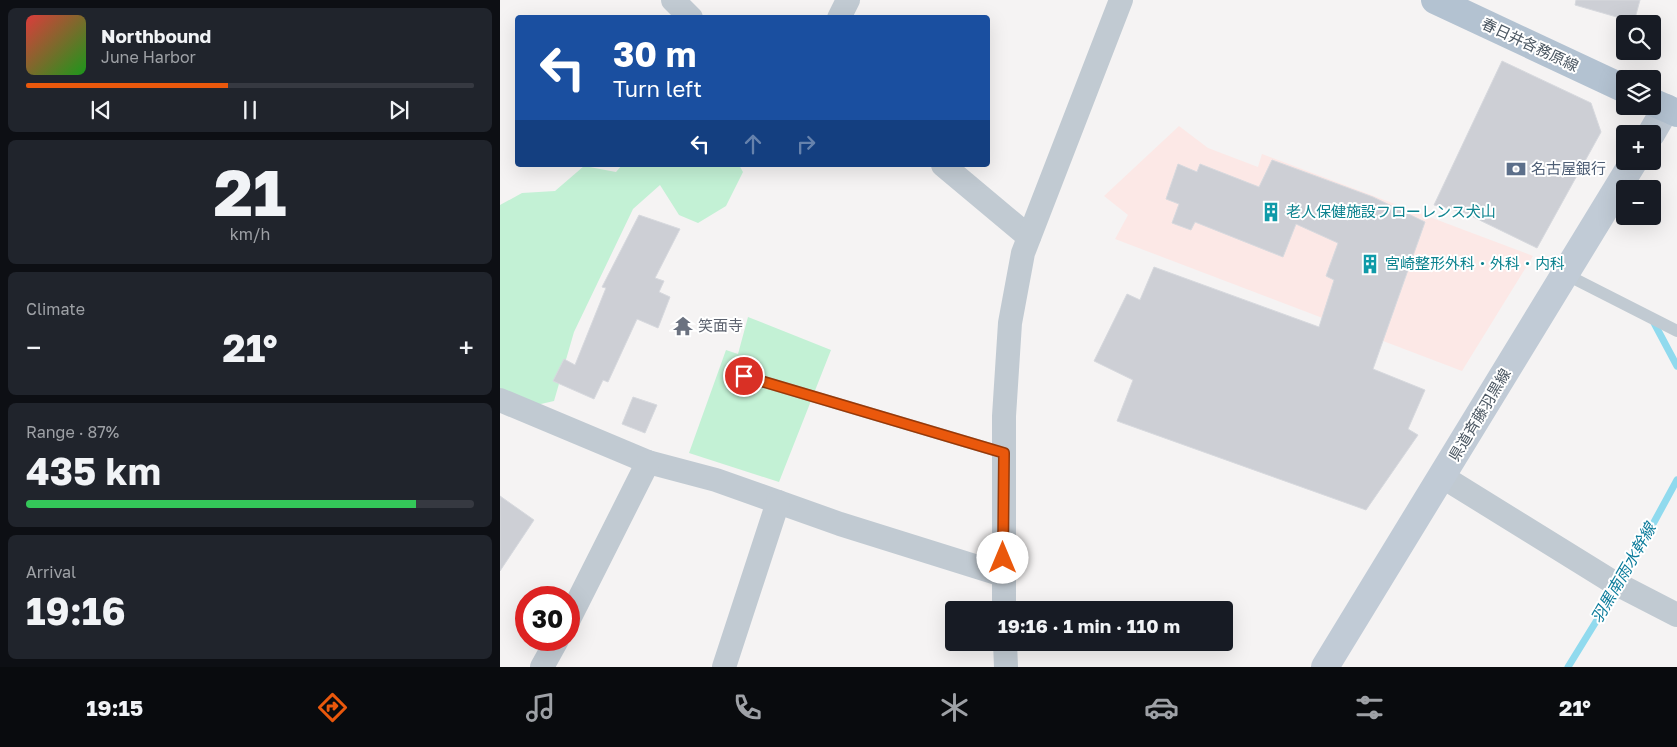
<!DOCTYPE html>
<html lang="en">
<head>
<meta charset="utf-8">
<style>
  :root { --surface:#171b24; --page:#20242c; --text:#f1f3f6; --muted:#9ea1a6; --line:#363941; --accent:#ea580c }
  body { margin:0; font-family:"Golos Text","Noto Sans JP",sans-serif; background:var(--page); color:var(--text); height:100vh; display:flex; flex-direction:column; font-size:19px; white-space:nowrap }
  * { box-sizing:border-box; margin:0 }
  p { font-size:16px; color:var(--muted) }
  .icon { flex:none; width:28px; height:28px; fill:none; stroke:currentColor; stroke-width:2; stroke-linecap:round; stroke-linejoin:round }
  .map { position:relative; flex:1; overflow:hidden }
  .details { display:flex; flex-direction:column; gap:8px; padding:8px; background:#0d0f14; width:500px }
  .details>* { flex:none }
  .top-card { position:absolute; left:15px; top:15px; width:475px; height:152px; border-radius:5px; box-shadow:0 5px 20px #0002; background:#1a4fa0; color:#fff; overflow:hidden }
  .fabs { position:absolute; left:1116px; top:15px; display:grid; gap:10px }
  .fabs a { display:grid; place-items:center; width:45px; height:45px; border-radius:5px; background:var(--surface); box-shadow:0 5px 20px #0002; font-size:25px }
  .speed { position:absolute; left:15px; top:586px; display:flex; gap:10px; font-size:25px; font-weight:700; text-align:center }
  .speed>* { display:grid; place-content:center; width:65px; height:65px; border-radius:50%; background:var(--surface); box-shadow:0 5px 20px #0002; line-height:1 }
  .speed .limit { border:8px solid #d22; background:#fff; color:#111 }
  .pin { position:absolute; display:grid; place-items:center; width:42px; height:42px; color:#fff; margin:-21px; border:2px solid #fff; border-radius:50%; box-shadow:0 1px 5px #0007 }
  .me { position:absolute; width:55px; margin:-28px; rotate:0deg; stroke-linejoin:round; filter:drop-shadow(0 0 4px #0008) }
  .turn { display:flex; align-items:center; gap:18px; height:105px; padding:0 15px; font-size:22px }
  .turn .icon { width:65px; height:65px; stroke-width:2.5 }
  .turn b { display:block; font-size:35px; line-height:42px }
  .lanes { display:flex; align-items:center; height:48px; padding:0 15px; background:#0003; justify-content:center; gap:25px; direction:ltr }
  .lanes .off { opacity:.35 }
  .big { font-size:38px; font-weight:700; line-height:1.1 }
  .details .card { flex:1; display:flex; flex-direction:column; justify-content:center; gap:8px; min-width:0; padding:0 18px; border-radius:8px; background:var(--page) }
  .details .dial { align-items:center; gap:0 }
  .dial b { font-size:65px; line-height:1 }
  .song { display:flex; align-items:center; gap:15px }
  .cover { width:60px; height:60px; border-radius:8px; background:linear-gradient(135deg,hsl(0 70% 55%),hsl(120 70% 35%)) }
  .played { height:5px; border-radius:2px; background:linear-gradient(90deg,var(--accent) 45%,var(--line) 45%) }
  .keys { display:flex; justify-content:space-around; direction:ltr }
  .heat { display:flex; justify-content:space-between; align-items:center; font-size:28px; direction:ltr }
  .charge { height:8px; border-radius:4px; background:linear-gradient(90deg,#34c759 87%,var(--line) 0) }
  .trip { position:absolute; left:445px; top:601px; width:288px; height:50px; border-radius:5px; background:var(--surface); box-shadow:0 5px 20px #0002; font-weight:700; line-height:50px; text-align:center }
  .menu { display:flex; height:80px; justify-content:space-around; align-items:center; background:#090b0e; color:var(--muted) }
  .menu .icon { width:35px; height:35px }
  .menu .selected { color:var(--accent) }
  .menu b { font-size:22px; color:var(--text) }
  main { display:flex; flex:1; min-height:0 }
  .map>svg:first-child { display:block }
  .medical { fill:#fce8e6 }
  .green { fill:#c3f1d5 }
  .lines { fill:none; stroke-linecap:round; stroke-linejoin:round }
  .stream { stroke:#90daee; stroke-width:7 }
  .building { fill:#cdcfd5; stroke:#d7d9de }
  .lane { stroke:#c1cad2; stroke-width:12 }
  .street { stroke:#c1cad2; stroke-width:24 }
  .secondary { stroke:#c1cbd6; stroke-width:28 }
  .primary { stroke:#b3c2d1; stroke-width:28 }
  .route-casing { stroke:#983908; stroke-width:12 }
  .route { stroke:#ea580c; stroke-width:9 }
  .labels { text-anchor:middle; stroke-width:4; stroke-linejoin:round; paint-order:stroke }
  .street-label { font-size:15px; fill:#4a5661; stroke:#fff }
  .service-label { font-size:15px; fill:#4e5e75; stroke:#fff; text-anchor:start }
  .culture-label { font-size:15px; fill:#0d838f; stroke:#fff; text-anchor:start }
  .worship-label { font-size:15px; fill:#5b616d; stroke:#fff; text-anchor:start }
  .water-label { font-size:16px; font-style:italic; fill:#0c7c9b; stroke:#fff }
</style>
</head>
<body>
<main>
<section class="details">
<div class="card">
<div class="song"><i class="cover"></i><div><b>Northbound</b><p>June Harbor</p></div></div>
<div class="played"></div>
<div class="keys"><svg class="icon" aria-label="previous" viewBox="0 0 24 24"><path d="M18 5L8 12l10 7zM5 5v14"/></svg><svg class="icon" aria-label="pause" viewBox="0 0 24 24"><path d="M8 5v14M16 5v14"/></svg><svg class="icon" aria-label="next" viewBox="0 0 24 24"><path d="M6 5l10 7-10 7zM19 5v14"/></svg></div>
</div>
<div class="card dial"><b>21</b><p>km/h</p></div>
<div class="card"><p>Climate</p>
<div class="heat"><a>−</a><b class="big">21°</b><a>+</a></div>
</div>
<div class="card"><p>Range · 87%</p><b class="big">435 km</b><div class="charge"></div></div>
<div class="card"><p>Arrival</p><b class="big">19:16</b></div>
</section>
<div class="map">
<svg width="1177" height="667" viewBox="0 0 1177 667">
  <rect width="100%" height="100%" fill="#f5f3f3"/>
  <path class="medical" d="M679 126 708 148 758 167 762 154 1033 256 962 371 615 239 628 215 604 196Z"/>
  <g class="green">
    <path d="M122 165H239L243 172 226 206 198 223 179 215 160 185 133 209 74 332 54 401 32 406 17 395 0 388V205L22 193 55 191 84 166 116 172Z"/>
    <path d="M248 317 331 350 279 482 189 453 226 350 238 354Z"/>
  </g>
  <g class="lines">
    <g class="stream">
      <path d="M1153 321 1177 366"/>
      <path d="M1068 667 1129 568 1177 480"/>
    </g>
  </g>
  <g class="building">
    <path d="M1076 0H1140L1134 22 1075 5Z"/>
    <path d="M1002 61 1091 103 1101 132 1037 248 963 212 934 205Z"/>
    <path d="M772 160 873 197 925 222 873 369 925 390 908 429 918 435 866 510 617 421 633 380 594 361 627 294 640 300 654 267 819 327 834 280 826 276 838 243 796 224 783 257 695 222 691 230 672 223 679 204 666 199 678 164 697 172 700 164 759 187Z"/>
    <path d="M139 215 180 229 155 278 164 281 159 292 170 297 158 328 137 319 108 382 103 380 94 399 53 381 64 359 75 365 106 288 102 287Z"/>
    <path d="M133 397 157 405 145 433 122 424Z"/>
    <path d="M0 496 34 520 0 571Z"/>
  </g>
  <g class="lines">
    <g class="lane">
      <path d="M1065 274 1177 331"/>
      <path d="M244 376 504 453"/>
    </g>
    <g class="street">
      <path d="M173 0 191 18"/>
      <path d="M339 18 348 0"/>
      <path d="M443 165 529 237"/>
      <path d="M0 400 148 462 216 480 340 524 503 575"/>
      <path d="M943 477 1111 581 1177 615"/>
      <path d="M504 610V416L510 323 523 253 621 0"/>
      <path d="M69 619 148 462"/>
      <path d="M505 642 506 667"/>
      <path d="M42 667 57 640"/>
      <path d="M224 667 278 502"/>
    </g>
    <g class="secondary">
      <path d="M1151 134 1166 108"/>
      <path d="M825 667 1134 161"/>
    </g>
    <g class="primary">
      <path d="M935 0 1125 89"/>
      <path d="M1152 102 1177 113"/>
    </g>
  </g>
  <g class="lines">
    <defs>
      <path id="route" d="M244 376 504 453 503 558"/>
    </defs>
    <use href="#route" class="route-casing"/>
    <use href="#route" class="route"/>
  </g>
  <defs>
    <symbol id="bank-bare" viewBox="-9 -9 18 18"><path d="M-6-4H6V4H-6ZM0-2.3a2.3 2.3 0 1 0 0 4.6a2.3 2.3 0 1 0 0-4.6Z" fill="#5c6f8a" stroke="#fff" stroke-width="2.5" paint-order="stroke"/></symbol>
    <symbol id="building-bare" viewBox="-9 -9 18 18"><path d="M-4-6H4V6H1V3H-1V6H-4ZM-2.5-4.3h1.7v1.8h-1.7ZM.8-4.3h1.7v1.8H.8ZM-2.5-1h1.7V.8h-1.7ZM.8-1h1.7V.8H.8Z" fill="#0f9aa8" stroke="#fff" stroke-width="2.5" paint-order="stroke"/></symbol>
    <symbol id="temple-bare" viewBox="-9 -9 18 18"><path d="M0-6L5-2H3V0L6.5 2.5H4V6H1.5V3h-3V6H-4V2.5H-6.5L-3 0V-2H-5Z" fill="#6b7280" stroke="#fff" stroke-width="2.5" paint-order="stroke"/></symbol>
  </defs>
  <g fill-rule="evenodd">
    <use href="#bank-bare" x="1002" y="155" width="28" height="28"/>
    <use href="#building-bare" x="757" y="198" width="28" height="28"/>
    <use href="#building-bare" x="856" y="250" width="28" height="28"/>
    <use href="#temple-bare" x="169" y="312" width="28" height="28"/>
  </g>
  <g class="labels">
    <g class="street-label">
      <text transform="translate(1030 45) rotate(25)" y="5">春日井各務原線</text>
      <text transform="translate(980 415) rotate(-59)" y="5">県道斉藤羽黒線</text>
    </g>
    <g class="service-label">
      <text x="1031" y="174">名古屋銀行</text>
    </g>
    <g class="culture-label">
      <text x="786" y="217">老人保健施設フローレンス犬山</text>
      <text x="885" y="269">宮崎整形外科・外科・内科</text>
    </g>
    <g class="worship-label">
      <text x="198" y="331">笑面寺</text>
    </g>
    <g class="water-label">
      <text transform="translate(1123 573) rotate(-60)" y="6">羽黒南雨水幹線</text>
    </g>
  </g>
</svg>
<div class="fabs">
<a><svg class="icon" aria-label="search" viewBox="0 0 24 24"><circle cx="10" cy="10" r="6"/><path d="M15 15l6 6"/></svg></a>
<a><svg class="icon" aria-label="layers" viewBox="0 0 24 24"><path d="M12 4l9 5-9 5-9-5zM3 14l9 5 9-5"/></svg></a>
<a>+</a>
<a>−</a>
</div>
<div class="speed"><div class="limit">30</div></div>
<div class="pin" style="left:244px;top:376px;background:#d93025"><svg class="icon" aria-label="arrive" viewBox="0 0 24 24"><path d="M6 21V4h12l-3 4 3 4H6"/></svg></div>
<svg class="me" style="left:503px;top:558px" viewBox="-20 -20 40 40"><circle r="19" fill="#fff"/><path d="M0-13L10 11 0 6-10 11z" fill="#ea580c"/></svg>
<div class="trip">19:16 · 1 min · 110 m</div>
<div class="top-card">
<div class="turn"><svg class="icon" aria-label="left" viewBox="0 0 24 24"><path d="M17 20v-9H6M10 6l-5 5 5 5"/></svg><div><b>30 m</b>Turn left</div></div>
<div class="lanes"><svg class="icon" aria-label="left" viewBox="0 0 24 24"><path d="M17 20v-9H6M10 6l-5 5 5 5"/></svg><svg class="icon off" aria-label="ahead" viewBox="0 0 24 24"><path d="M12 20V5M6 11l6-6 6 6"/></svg><svg class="icon off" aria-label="right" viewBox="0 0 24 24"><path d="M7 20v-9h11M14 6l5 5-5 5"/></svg></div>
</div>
</div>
</main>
<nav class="menu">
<b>19:15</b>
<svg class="icon selected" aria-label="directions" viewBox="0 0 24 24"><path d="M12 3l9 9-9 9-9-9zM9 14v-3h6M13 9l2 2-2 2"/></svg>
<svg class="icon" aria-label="music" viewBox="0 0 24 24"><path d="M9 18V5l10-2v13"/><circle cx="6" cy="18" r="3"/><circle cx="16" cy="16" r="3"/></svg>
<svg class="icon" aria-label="phone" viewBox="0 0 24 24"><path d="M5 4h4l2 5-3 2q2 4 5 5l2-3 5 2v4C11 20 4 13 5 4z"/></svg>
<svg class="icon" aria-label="climate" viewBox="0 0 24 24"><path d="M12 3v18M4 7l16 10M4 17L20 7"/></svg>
<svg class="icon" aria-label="car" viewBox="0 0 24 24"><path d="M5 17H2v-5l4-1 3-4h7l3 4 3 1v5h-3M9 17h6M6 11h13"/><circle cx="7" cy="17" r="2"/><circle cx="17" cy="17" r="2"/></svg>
<svg class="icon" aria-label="filters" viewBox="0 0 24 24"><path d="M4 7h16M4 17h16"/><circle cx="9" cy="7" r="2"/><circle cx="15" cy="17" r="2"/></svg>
<b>21°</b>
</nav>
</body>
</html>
